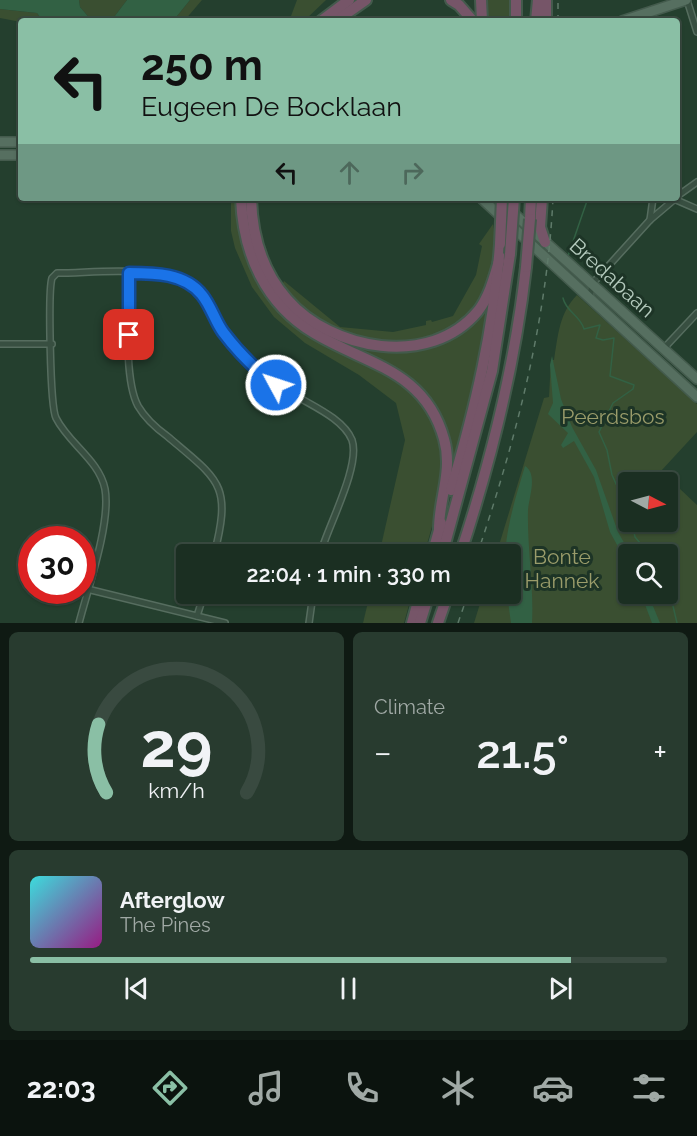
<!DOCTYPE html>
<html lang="en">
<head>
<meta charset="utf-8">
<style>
  :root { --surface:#1b2f22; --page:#283b2f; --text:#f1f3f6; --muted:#a0a9a5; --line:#394a40; --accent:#8abfa5 }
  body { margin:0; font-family:Raleway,sans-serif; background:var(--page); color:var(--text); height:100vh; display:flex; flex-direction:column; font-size:22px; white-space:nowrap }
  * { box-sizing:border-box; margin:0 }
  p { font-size:20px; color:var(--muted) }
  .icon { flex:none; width:33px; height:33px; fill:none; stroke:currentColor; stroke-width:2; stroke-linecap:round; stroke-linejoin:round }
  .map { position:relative; height:623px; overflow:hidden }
  .side { display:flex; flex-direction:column; gap:9px; padding:9px; background:#0f1a13; flex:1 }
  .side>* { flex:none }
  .hud { position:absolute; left:18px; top:18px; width:662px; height:183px; border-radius:6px; box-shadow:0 2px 4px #0004,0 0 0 2px var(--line); background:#8abfa5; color:#111; overflow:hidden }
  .needle { width:39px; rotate:96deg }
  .buttons { position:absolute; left:618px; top:472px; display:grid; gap:12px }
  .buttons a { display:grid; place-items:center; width:60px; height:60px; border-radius:6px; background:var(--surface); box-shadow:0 2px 4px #0004,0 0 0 2px var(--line); font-size:30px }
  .speed { position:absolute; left:18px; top:526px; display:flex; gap:12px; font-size:30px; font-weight:700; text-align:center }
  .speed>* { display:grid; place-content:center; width:78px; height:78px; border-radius:50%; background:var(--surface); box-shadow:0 2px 4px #0004,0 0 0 2px var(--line); line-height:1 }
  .speed .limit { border:9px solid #d22; background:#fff; color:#111 }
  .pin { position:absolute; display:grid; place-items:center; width:51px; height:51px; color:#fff; margin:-26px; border-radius:12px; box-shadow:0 3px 9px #0006 }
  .me { position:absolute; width:66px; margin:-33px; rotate:310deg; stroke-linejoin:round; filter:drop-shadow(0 0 4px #0008) }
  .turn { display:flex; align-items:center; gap:21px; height:126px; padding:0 24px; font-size:27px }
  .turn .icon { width:78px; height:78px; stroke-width:2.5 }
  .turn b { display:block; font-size:42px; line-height:51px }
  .lanes { display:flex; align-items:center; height:57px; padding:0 24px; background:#0003; justify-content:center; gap:30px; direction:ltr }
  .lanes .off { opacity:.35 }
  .big { font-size:45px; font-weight:600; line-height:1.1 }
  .side .card { flex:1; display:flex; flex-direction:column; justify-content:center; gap:9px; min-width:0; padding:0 21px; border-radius:9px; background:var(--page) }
  .side .dial { align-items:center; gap:0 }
  .dial svg { height:156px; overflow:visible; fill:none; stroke:var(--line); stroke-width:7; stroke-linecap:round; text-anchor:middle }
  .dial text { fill:var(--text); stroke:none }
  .song { display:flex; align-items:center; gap:18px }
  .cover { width:72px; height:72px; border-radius:9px; background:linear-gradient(135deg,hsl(180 70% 55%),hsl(310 70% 35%)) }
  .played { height:6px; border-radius:3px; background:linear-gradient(90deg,var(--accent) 85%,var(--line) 85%) }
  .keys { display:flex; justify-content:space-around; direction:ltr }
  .heat { display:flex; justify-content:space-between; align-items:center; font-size:33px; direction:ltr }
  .side .tiles { flex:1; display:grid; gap:9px; grid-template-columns:1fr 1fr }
  .card:last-child { grid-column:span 2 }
  .trip { position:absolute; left:176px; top:544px; width:345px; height:60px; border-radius:6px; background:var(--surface); box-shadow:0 2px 4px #0004,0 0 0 2px var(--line); font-weight:600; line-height:60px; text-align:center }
  .menu { display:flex; height:96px; justify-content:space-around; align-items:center; background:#0b130e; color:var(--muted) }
  .menu .icon { width:42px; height:42px }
  .menu .active { color:var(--accent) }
  .menu b { font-size:27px; color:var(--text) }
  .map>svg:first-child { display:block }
  .green { fill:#3a4f31; fill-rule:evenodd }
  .water { fill:#326144 }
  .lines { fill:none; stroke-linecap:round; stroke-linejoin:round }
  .stream { stroke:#326144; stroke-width:1.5 }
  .minor-casing { stroke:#566d5f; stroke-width:8 }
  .primary-casing { stroke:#445b4d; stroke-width:12 }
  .motorway-casing { stroke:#435a4c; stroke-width:14 }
  .minor { stroke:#384f41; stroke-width:5 }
  .primary { stroke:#566f60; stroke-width:9 }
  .motorway { stroke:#765568; stroke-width:10 }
  .rail { stroke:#5f7b6a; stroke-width:1.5; stroke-dasharray:6 6; stroke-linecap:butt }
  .motorway-bridge-casing { stroke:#435a4c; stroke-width:14; stroke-linecap:butt }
  .motorway-bridge { stroke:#765568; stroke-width:10 }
  .route-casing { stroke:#114b97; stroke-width:15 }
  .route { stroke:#1a73e8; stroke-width:10 }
  .labels { text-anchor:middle; stroke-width:6; stroke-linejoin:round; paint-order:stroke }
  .street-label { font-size:21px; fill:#b4cabd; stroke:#1d3426 }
  .park-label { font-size:21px; fill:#9a9c6a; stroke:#1d3426 }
</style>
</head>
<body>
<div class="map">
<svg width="697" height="623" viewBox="0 0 697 623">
  <rect width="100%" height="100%" fill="#243f2e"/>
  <g class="green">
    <path d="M79 0H127L111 21H92L80 7Z"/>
    <path d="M190 0H202L184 21H173Z"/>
    <path d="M297 0H326L304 21H294L291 16Z"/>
    <path d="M484 0H510V21H485Z"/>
    <path d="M0 9 37 13 43 21 21 22 0 18Z"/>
    <path d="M231 198H237L239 228 245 250 263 289 416 395C457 455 442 490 424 555H379L405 440 396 403 359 375 305 343 274 317 252 287 235 248 231 231Z"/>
    <path d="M493 224C497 244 495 267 486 286 448 371 330 347 282 285L284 281 340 327 393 332 426 325V321L431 320 432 322 453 316 476 275 482 246 479 244Z"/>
    <path d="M279 293 346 340 433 342 490 299 482 351 452 473 450 463 416 386 337 342Z"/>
    <path d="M577 295 697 404V432L661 471 697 505V623H474L483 594H510V555H496L544 398 549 397 551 360H554C558 336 559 313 577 295ZM628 483H668V522H628ZM628 555H668V594H628Z"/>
    <path d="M370 594H412L404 623H363Z"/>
  </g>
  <g class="water">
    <path d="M0 0H79L80 7 92 21H43L37 13 0 9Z"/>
    <path d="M127 0H190L173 21H111Z"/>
    <path d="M552 356 561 399 572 427 596 470 618 532 631 555H628V565L610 532 594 477 574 441 563 448 561 445 568 433 548 414 553 403 550 365Z"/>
    <path d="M525 466C538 474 529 497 528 510 527 548 534 585 532 623H511L507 594H510V555H505C507 524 516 496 525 466Z"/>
    <path d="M641 594H648L660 623H652Z"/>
  </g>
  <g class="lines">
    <g class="stream">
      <path d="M568 256 588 198"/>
      <path d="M563 298C566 312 580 315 584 329L600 325 596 338 603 340 614 338 610 376 634 385 633 389 613 403 599 432 607 450 612 475 628 510"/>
      <path d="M632 522 635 537 650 555"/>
      <path d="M668 567 671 570 669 589 677 623"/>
    </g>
    <defs>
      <g id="minor">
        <path d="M687 0 697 32"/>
        <path d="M676 197 697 182"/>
        <path d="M674 199 697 209"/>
        <path d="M650 220 653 198"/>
        <path d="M129 273C129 307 123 378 138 406 145 418 156 428 167 436 220 481 232 484 214 555"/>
        <path d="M590 297 592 284 650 220 676 198"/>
        <path d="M0 344H52"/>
        <path d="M667 345 697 313"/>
        <path d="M298 397C315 407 344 420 352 440 361 466 327 528 320 555"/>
        <path d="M87 589 225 623"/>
        <path d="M197 616 204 594"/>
        <path d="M79 623C88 588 111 523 105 489 99 460 69 444 56 418 50 406 48 290 52 278L57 273C99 273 168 262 200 293 209 302 214 318 221 329 235 351 256 369 276 385"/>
        <path d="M309 623 313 594"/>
      </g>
      <g id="primary">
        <path d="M622 21 686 0"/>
        <path d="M0 142H21"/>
        <path d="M0 155H21"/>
        <path d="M481 198 697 397"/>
        <path d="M510 210 697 379"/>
      </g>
      <g id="motorway">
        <path d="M451 0 459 5 473 21"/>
        <path d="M481 0 482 21"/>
        <path d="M516 0V21"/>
        <path d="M321 21 349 0"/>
        <path d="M336 21 366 0"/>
        <path d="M536 21 538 0"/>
        <path d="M546 21V0"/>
        <path d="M241 198C243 253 265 304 314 333 367 365 425 370 444 439 453 471 439 498 439 529"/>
        <path d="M251 198C252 235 262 271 287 299 331 350 430 369 478 311 489 297 494 278 499 261"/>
        <path d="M542 198 540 227 545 242"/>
        <path d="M530 219 531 198"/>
        <path d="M451 490C475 409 494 329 500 244"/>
        <path d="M432 555 441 523"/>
        <path d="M442 555 492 371 510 254"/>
        <path d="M460 555C491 461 515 366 526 267"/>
        <path d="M412 623 420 594"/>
        <path d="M420 623 429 594"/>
        <path d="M438 623 448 594"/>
      </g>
    </defs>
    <use href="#minor" class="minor-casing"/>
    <use href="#primary" class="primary-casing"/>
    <use href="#motorway" class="motorway-casing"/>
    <use href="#minor" class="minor"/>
    <use href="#primary" class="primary"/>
    <use href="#motorway" class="motorway"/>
    <g class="rail">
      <path d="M558 21V0"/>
      <path d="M477 555C516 439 547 321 553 198"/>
      <path d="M458 623 468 594"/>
    </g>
    <defs>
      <g id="motorway-bridge">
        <path d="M500 244 502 198"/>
        <path d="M510 254 514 198"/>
        <path d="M526 267 530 219"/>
      </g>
    </defs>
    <use href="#motorway-bridge" class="motorway-bridge-casing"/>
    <use href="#motorway-bridge" class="motorway-bridge"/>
  </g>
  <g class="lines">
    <defs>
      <path id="route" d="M129 335V273C154 273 185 273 202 295 211 306 215 321 223 332 238 352 256 370 276 385"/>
    </defs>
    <use href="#route" class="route-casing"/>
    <use href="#route" class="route"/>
  </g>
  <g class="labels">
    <g class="street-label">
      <text transform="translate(612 278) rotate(42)" y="7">Bredabaan</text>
    </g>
    <g class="park-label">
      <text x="613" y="424">Peerdsbos</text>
      <text x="562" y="564">Bonte<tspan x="562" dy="24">Hannek</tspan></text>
    </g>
  </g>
</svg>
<div class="buttons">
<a><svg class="needle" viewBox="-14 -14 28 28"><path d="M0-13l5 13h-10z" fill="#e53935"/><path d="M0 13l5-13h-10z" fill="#a0a9a5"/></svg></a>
<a><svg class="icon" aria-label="search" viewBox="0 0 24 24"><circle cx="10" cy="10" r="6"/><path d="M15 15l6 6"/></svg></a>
</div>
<div class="speed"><div class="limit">30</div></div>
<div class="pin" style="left:129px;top:335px;background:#d93025"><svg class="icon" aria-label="arrive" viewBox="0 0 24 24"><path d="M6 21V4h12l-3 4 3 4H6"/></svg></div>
<svg class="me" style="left:276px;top:385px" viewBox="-20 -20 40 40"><circle r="17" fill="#1a73e8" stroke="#fff" stroke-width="3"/><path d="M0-11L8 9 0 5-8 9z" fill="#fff"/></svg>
<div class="trip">22:04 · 1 min · 330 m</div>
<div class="hud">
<div class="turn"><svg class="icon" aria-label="left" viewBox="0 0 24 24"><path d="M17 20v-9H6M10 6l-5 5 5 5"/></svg><div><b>250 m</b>Eugeen De Bocklaan</div></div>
<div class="lanes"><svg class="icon" aria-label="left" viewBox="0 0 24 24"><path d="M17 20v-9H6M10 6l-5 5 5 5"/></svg><svg class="icon off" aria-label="ahead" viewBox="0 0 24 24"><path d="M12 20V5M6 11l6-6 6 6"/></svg><svg class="icon off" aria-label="right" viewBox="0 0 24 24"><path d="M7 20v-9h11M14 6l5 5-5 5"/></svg></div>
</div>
</div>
<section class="side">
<div class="tiles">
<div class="card dial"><svg viewBox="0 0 100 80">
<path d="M14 69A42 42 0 1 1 86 69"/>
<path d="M14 69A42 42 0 0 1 10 34" stroke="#8abfa5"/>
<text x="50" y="56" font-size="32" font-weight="700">29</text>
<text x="50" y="72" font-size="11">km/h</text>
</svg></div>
<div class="card"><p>Climate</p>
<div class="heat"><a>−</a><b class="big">21.5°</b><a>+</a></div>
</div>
<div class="card">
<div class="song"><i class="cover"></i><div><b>Afterglow</b><p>The Pines</p></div></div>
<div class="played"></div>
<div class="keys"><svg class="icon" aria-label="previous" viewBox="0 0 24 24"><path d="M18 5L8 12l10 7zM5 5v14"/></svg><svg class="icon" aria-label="pause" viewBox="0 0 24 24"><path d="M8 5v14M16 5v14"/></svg><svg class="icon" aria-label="next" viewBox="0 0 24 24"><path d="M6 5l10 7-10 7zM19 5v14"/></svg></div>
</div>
</div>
</section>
<nav class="menu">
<b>22:03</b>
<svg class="icon active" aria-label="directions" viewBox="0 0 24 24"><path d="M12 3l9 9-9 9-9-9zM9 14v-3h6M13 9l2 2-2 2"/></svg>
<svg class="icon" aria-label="music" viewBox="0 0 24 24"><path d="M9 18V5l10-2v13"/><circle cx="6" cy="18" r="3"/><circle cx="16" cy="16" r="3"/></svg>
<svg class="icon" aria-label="phone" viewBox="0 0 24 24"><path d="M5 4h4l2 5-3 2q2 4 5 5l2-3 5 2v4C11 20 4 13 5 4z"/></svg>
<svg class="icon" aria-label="climate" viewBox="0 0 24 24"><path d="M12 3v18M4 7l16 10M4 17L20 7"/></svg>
<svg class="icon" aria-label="car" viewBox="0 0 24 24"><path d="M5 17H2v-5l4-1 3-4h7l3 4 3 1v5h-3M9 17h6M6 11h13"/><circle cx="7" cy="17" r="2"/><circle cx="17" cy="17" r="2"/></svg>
<svg class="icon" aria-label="filters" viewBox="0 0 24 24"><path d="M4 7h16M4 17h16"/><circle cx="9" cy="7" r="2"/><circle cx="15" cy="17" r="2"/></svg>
</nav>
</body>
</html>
